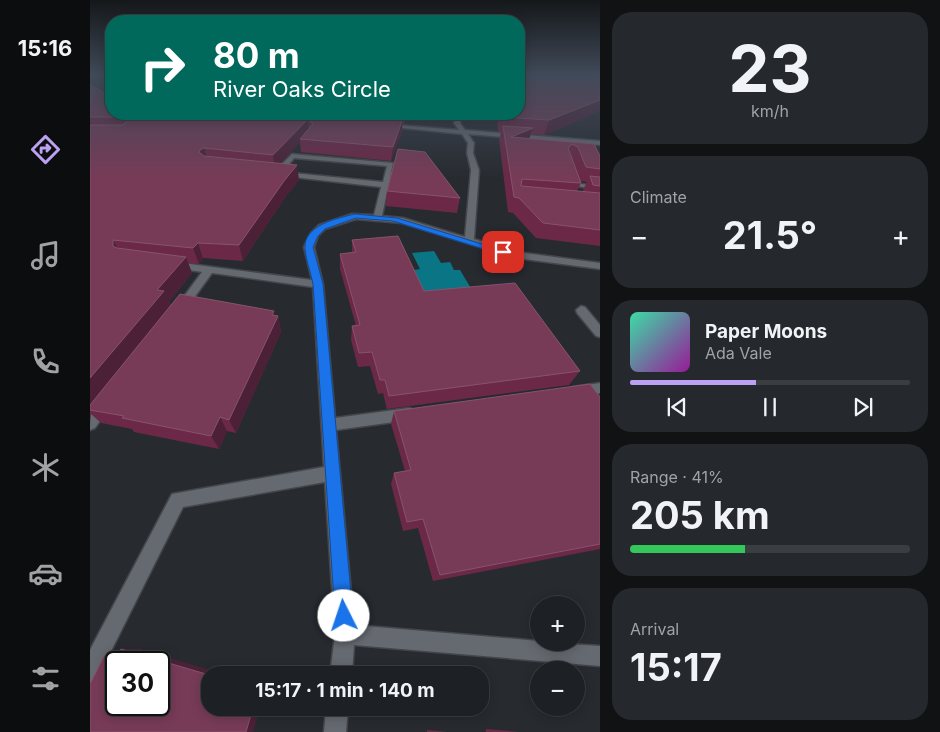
<!DOCTYPE html>
<html lang="en">
<head>
<meta charset="utf-8">
<style>
  :root { --surface:#1d2024; --page:#25282c; --text:#f1f3f6; --muted:#a0a3a6; --line:#3b3e41; --accent:#bca0f2 }
  body { margin:0; font-family:Inter,sans-serif; background:var(--page); color:var(--text); height:100vh; display:flex; flex-direction:column; font-size:19px; white-space:nowrap }
  * { box-sizing:border-box; margin:0 }
  p { font-size:16px; color:var(--muted) }
  .icon { flex:none; width:28px; height:28px; fill:none; stroke:currentColor; stroke-width:2; stroke-linecap:round; stroke-linejoin:round }
  .map { position:relative; flex:1; overflow:hidden }
  .sheet { display:flex; flex-direction:column; gap:12px; padding:12px; background:#101214; width:340px }
  .sheet>* { flex:none }
  .banner { position:absolute; left:15px; top:15px; width:420px; height:105px; border-radius:20px; box-shadow:0 2px 12px #0003,0 0 0 1px var(--line); background:#00695c; color:#fff; overflow:hidden }
  .fabs { position:absolute; left:440px; top:596px; display:grid; gap:10px }
  .fabs a { display:grid; place-items:center; width:55px; height:55px; border-radius:50%; background:var(--surface); box-shadow:0 2px 12px #0003,0 0 0 1px var(--line); font-size:25px }
  .speed { position:absolute; left:15px; top:651px; display:flex; gap:10px; font-size:25px; font-weight:700; text-align:center }
  .speed>* { display:grid; place-content:center; width:65px; height:65px; border-radius:50%; background:var(--surface); box-shadow:0 2px 12px #0003,0 0 0 1px var(--line); line-height:1 }
  .speed .limit { border:2px solid #111; border-radius:8px; background:#fff; color:#111 }
  .pin { position:absolute; display:grid; place-items:center; width:42px; height:42px; color:#fff; margin:-21px; border-radius:10px; box-shadow:0 2px 8px #0006 }
  .me { position:absolute; width:55px; margin:-28px; rotate:356deg; stroke-linejoin:round; filter:drop-shadow(0 0 4px #0008) }
  .turn { display:flex; align-items:center; gap:18px; height:105px; padding:0 25px; font-size:22px }
  .turn .icon { width:65px; height:65px; stroke-width:2.5 }
  .turn b { display:block; font-size:35px; line-height:42px }
  .big { font-size:38px; font-weight:700; line-height:1.1 }
  .sheet .tile { flex:1; display:flex; flex-direction:column; justify-content:center; gap:8px; min-width:0; padding:0 18px; border-radius:20px; background:var(--page) }
  .sheet .dial { align-items:center; gap:0 }
  .dial b { font-size:65px; line-height:1 }
  .song { display:flex; align-items:center; gap:15px }
  .cover { width:60px; height:60px; border-radius:8px; background:linear-gradient(135deg,hsl(160 70% 55%),hsl(300 70% 35%)) }
  .played { height:5px; border-radius:2px; background:linear-gradient(90deg,var(--accent) 45%,var(--line) 45%) }
  .keys { display:flex; justify-content:space-around; direction:ltr }
  .heat { display:flex; justify-content:space-between; align-items:center; font-size:28px; direction:ltr }
  .charge { height:8px; border-radius:4px; background:linear-gradient(90deg,#34c759 41%,var(--line) 0) }
  .trip { position:absolute; left:111px; top:666px; width:288px; height:50px; border-radius:20px; background:var(--surface); box-shadow:0 2px 12px #0003,0 0 0 1px var(--line); font-weight:700; line-height:50px; text-align:center }
  main { display:flex; flex:1; min-height:0 }
  .dock { display:flex; flex-direction:column; width:90px; justify-content:space-around; align-items:center; background:#0c0d0e; color:var(--muted) }
  .dock .icon { width:35px; height:35px }
  .dock .active { color:var(--accent) }
  .dock b { font-size:22px; color:var(--text) }
  .map>svg:first-child { display:block }
  .water { fill:#097585 }
  .lines { fill:none; stroke-linecap:round; stroke-linejoin:round }
  .minor-casing { stroke:#43464b; stroke-width:3 }
  .minor { fill:#656970; fill-rule:evenodd }
  .wall { fill:#6c2847; fill-rule:evenodd }
  .shaded-wall { fill:#4c2137 }
  .building { fill:#773b57; stroke:#86546c; fill-rule:evenodd }
  .route { fill:#1a73e8; stroke:#114b97 }
</style>
</head>
<body>
<main>
<nav class="dock">
<b>15:16</b>
<svg class="icon active" aria-label="directions" viewBox="0 0 24 24"><path d="M12 3l9 9-9 9-9-9zM9 14v-3h6M13 9l2 2-2 2"/></svg>
<svg class="icon" aria-label="music" viewBox="0 0 24 24"><path d="M9 18V5l10-2v13"/><circle cx="6" cy="18" r="3"/><circle cx="16" cy="16" r="3"/></svg>
<svg class="icon" aria-label="phone" viewBox="0 0 24 24"><path d="M5 4h4l2 5-3 2q2 4 5 5l2-3 5 2v4C11 20 4 13 5 4z"/></svg>
<svg class="icon" aria-label="climate" viewBox="0 0 24 24"><path d="M12 3v18M4 7l16 10M4 17L20 7"/></svg>
<svg class="icon" aria-label="car" viewBox="0 0 24 24"><path d="M5 17H2v-5l4-1 3-4h7l3 4 3 1v5h-3M9 17h6M6 11h13"/><circle cx="7" cy="17" r="2"/><circle cx="17" cy="17" r="2"/></svg>
<svg class="icon" aria-label="filters" viewBox="0 0 24 24"><path d="M4 7h16M4 17h16"/><circle cx="9" cy="7" r="2"/><circle cx="15" cy="17" r="2"/></svg>
</nav>
<div class="map">
<svg width="510" height="732" viewBox="0 0 510 732">
  <rect width="100%" height="100%" fill="#272b30"/>
  <path class="water" d="M344 251 351 263 360 262 364 270H370L382 290 336 296 324 270 330 269 322 253Z"/>
  <g class="lines">
    <defs>
      <g id="minor">
        <path d="M367 114H373L370 123 375 130 510 141V145L378 134 384 143 383 153 389 170 384 239 427 252 510 263V269L426 258 312 223 266 219 235 229 228 236 224 247 233 284 245 418 319 408 324 410 326 414 324 418 319 420 246 430 264 625 449 641V642L510 646V666L264 645 262 675H240L245 634 235 482 93 507 7 679 0 683V650L82 494 234 467 223 287 122 273 93 313 89 314 84 310 112 272 85 268 80 265 85 262 222 280 214 247 221 233 229 225 262 214 284 215 291 187 185 175V171L202 154 303 163 292 216 313 218 375 237 381 170 377 153 378 143 372 134 293 126 296 124 369 130 364 123ZM204 158 297 166 293 182 193 172Z"/>
        <path d="M482 183 510 186V190L481 185Z"/>
        <path d="M491 306 495 307 510 325V337L506 336 487 313 486 310Z"/>
        <path d="M510 383V393L488 396 483 395 481 391 483 387Z"/>
        <path d="M15 398 20 400 22 404 5 428 0 430C0 417 1 403 15 398Z"/>
        <path d="M236 708H258L256 732H234Z"/>
      </g>
    </defs>
    <use href="#minor" class="minor-casing"/>
    <use href="#minor" class="minor"/>
  </g>
  <g class="wall">
    <path d="M510 76V111L454 135 441 134 439 139 504 144 510 156V246L446 238 423 213 418 212 409 139 411 132H408L407 114H429ZM490 181 497 182 493 190V192L487 191 491 183Z"/>
    <path d="M0 85 63 117 62 114H318L314 124H312V131L301 161 211 152 210 142 190 164 209 180 196 196 153 261 113 258 109 264 98 263 102 273 79 302 81 305 188 316 191 332 146 433 137 431 129 449 44 432 42 429 11 423 0 413Z"/>
    <path d="M297 191 370 198 367 213 296 206Z"/>
    <path d="M262 240 334 291 490 371 479 385 297 409 293 393 288 394 280 366 268 367 261 340 262 326H266L250 269V254L262 253Z"/>
    <path d="M510 397V549L343 581 328 528 313 531 301 484 304 473 315 471 301 424 304 411Z"/>
    <path d="M31 649H49L128 673 120 675 163 732 14 656H28Z"/>
    <path d="M396 729 430 732H396Z"/>
    <path d="M337 730 357 732H337Z"/>
  </g>
  <g class="shaded-wall">
    <path d="M510 100V111L454 135 459 120Z"/>
    <path d="M315 114H318L314 124Z"/>
    <path d="M313 118 312 131 301 161 303 147Z"/>
    <path d="M218 119 219 132 210 139V142L185 169 183 155Z"/>
    <path d="M443 128 438 141 421 137Z"/>
    <path d="M114 148 118 162 109 152 110 150Z"/>
    <path d="M207 165 209 180 196 196 153 261 149 245 194 181Z"/>
    <path d="M23 240 32 256 23 246Z"/>
    <path d="M108 243 113 258 109 264 103 248Z"/>
    <path d="M96 257 102 273 79 302 81 307 0 410V378L67 290Z"/>
    <path d="M184 311 186 321 188 316 191 332 146 433 139 420Z"/>
    <path d="M130 417 137 431 129 449 121 436Z"/>
    <path d="M31 649H49L128 673 127 675H120V684L113 682Z"/>
    <path d="M163 708H170L163 732H156Z"/>
  </g>
  <g class="building">
    <path d="M429 76H510V100L459 120 412 117V114H429Z"/>
    <path d="M0 85 21 96V114H56L63 117 62 114H258L313 118 303 147 210 139 223 124 218 119 183 155 114 148 110 150 109 152 114 156 207 165 194 181 149 245 108 243 103 248 23 240V246L27 248 96 257 67 290 74 291 0 378V125H33L38 120 33 117H0Z"/>
    <path d="M413 126 443 128 421 137 504 144 510 156V169L496 167 488 147 482 144 478 148 491 183 432 179 431 186 510 193V230L453 223 429 198 424 197Z"/>
    <path d="M308 149 335 152 370 198 297 191Z"/>
    <path d="M500 176 510 177V186L503 185Z"/>
    <path d="M308 236 334 291 425 283 490 371 299 396 295 380H290L282 352 269 353 262 326 270 325 250 254 266 252 262 240Z"/>
    <path d="M90 294 184 311 182 315 188 316 139 420 130 417 121 436 32 418 34 416 0 410V405Z"/>
    <path d="M500 384 510 397V544L350 575 333 519 317 522 304 473 321 470 304 411Z"/>
    <path d="M31 649 116 674 113 682 120 684V708H163L156 732H0V684L14 656 26 659ZM26 662H69V705H26Z"/>
  </g>
  <linearGradient id="sky" x2="0" y2="1"><stop stop-color="#15181a"/><stop offset="0.42" stop-color="#414a59"/><stop offset="1" stop-color="#414a59" stop-opacity="0"/></linearGradient>
  <rect width="510" height="179" fill="url(#sky)"/>
  <path class="route" d="M265 214 307 218 418 252 410 254 303 221 266 218 235 229 228 236 223 247 233 284 263 616 260 622 254 625 247 622 245 616 223 284C221 273 216 261 215 249 213 225 248 218 265 214Z"/>
</svg>
<div class="fabs">
<a>+</a>
<a>−</a>
</div>
<div class="speed"><div class="limit">30</div></div>
<div class="pin" style="left:413px;top:252px;background:#d93025"><svg class="icon" aria-label="arrive" viewBox="0 0 24 24"><path d="M6 21V4h12l-3 4 3 4H6"/></svg></div>
<svg class="me" style="left:254px;top:616px" viewBox="-20 -20 40 40"><circle r="19" fill="#fff"/><path d="M0-13L10 11 0 6-10 11z" fill="#1a73e8"/></svg>
<div class="trip">15:17 · 1 min · 140 m</div>
<div class="banner">
<div class="turn"><svg class="icon" aria-label="right" viewBox="0 0 24 24"><path d="M7 20v-9h11M14 6l5 5-5 5"/></svg><div><b>80 m</b>River Oaks Circle</div></div>
</div>
</div>
<section class="sheet">
<div class="tile dial"><b>23</b><p>km/h</p></div>
<div class="tile"><p>Climate</p>
<div class="heat"><a>−</a><b class="big">21.5°</b><a>+</a></div>
</div>
<div class="tile">
<div class="song"><i class="cover"></i><div><b>Paper Moons</b><p>Ada Vale</p></div></div>
<div class="played"></div>
<div class="keys"><svg class="icon" aria-label="previous" viewBox="0 0 24 24"><path d="M18 5L8 12l10 7zM5 5v14"/></svg><svg class="icon" aria-label="pause" viewBox="0 0 24 24"><path d="M8 5v14M16 5v14"/></svg><svg class="icon" aria-label="next" viewBox="0 0 24 24"><path d="M6 5l10 7-10 7zM19 5v14"/></svg></div>
</div>
<div class="tile"><p>Range · 41%</p><b class="big">205 km</b><div class="charge"></div></div>
<div class="tile"><p>Arrival</p><b class="big">15:17</b></div>
</section>
</main>
</body>
</html>
